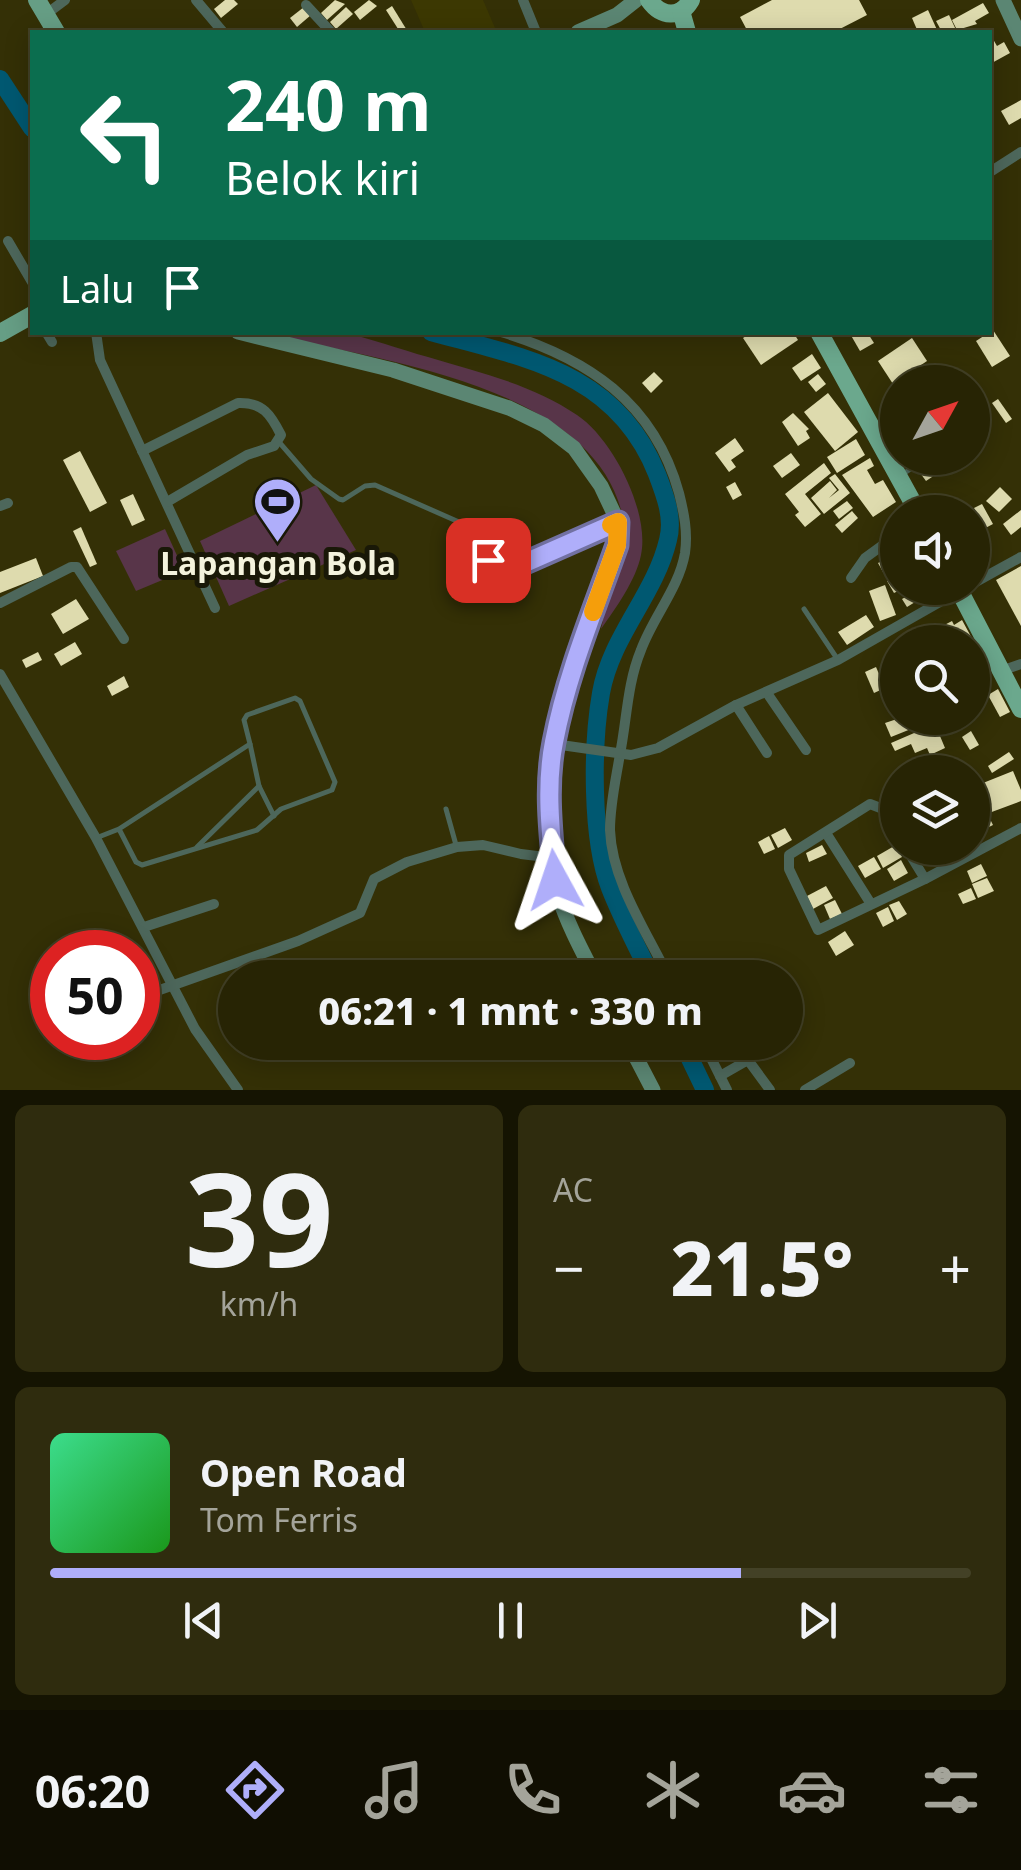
<!DOCTYPE html>
<html lang="id">
<head>
<meta charset="utf-8">
<style>
  :root { --surface:#272404; --page:#2f2c0e; --text:#f1f3f6; --muted:#a4a49a; --line:#434126; --accent:#afaefa }
  body { margin:0; font-family:"Noto Sans",sans-serif; background:var(--page); color:var(--text); height:100vh; display:flex; flex-direction:column; font-size:38px; white-space:nowrap }
  * { box-sizing:border-box; margin:0 }
  p { font-size:32px; color:var(--muted) }
  .icon { flex:none; width:55px; height:55px; fill:none; stroke:currentColor; stroke-width:2; stroke-linecap:round; stroke-linejoin:round }
  .map { position:relative; height:1090px; overflow:hidden }
  .drawer { display:flex; flex-direction:column; gap:15px; padding:15px; background:#151402; flex:1 }
  .drawer>* { flex:none }
  .banner { position:absolute; left:30px; top:30px; width:962px; height:305px; border-radius:0px; box-shadow:0 5px 25px #0003,0 0 0 2px var(--line); background:#0b6e4f; color:#fff; overflow:hidden }
  .needle { width:65px; rotate:50deg }
  .controls { position:absolute; left:880px; top:365px; display:grid; gap:20px }
  .controls a { display:grid; place-items:center; width:110px; height:110px; border-radius:50%; background:var(--surface); box-shadow:0 5px 25px #0003,0 0 0 2px var(--line); font-size:50px }
  .speed { position:absolute; left:30px; top:930px; display:flex; gap:20px; font-size:50px; font-weight:700; text-align:center }
  .speed>* { display:grid; place-content:center; width:130px; height:130px; border-radius:50%; background:var(--surface); box-shadow:0 5px 25px #0003,0 0 0 2px var(--line); line-height:1 }
  .speed .limit { border:15px solid #d22; background:#fff; color:#111 }
  .pin { position:absolute; display:grid; place-items:center; width:85px; height:85px; color:#fff; margin:-42px; border-radius:20px; box-shadow:0 5px 15px #0006 }
  .me { position:absolute; width:110px; margin:-55px; rotate:355deg; stroke-linejoin:round; filter:drop-shadow(0 0 8px #0008) }
  .turn { display:flex; align-items:center; gap:35px; height:210px; padding:0 30px; font-size:45px }
  .turn .icon { width:130px; height:130px; stroke-width:2.5 }
  .turn b { display:block; font-size:70px; line-height:85px }
  .then { display:flex; align-items:center; height:95px; padding:0 30px; background:#0003; gap:20px; font-size:38px }
  .big { font-size:75px; font-weight:800; line-height:1.1 }
  .drawer .widget { flex:1; display:flex; flex-direction:column; justify-content:center; gap:15px; min-width:0; padding:0 35px; border-radius:15px; background:var(--page) }
  .drawer .dial { align-items:center; gap:0 }
  .dial b { font-size:130px; line-height:1 }
  .song { display:flex; align-items:center; gap:30px }
  .cover { width:120px; height:120px; border-radius:15px; background:linear-gradient(135deg,hsl(150 70% 55%),hsl(120 70% 35%)) }
  .played { height:10px; border-radius:5px; background:linear-gradient(90deg,var(--accent) 75%,var(--line) 75%) }
  .keys { display:flex; justify-content:space-around; direction:ltr }
  .heat { display:flex; justify-content:space-between; align-items:center; font-size:55px; direction:ltr }
  .drawer .tiles { flex:1; display:grid; gap:15px; grid-template-columns:1fr 1fr }
  .widget:last-child { grid-column:span 2 }
  .trip { position:absolute; left:218px; top:960px; width:585px; height:100px; border-radius:50px; background:var(--surface); box-shadow:0 5px 25px #0003,0 0 0 2px var(--line); font-weight:800; line-height:100px; text-align:center }
  .dock { display:flex; height:160px; justify-content:space-around; align-items:center; background:#100e02; color:var(--muted) }
  .dock .icon { width:70px; height:70px }
  .dock .current { color:var(--accent) }
  .dock b { font-size:45px; color:var(--text) }
  .map>svg:first-child { display:block }
  .built { fill:#3c3802 }
  .green { fill:#583549 }
  .lines { fill:none; stroke-linecap:round; stroke-linejoin:round }
  .river { stroke:#005871; stroke-width:18 }
  .building { fill:#dedbae }
  .service { stroke:#4d675b; stroke-width:5 }
  .minor { stroke:#4d675b; stroke-width:10 }
  .secondary { stroke:#5b8673; stroke-width:15 }
  .primary { stroke:#669e85; stroke-width:18 }
  .trunk { stroke:#6ba88d; stroke-width:18 }
  .route-casing { stroke:#7271a2; stroke-width:25 }
  .route { stroke:#afaefa; stroke-width:18 }
  .slow { stroke:#f59e0b; stroke-width:18 }
  .labels { text-anchor:middle; stroke-width:10; stroke-linejoin:round; paint-order:stroke }
  .poi-label { font-size:32px; font-weight:bold; fill:#f4f3dd; stroke:#191807 }
</style>
</head>
<body>
<div class="map">
<svg width="1021" height="1090" viewBox="0 0 1021 1090">
  <rect width="100%" height="100%" fill="#343006"/>
  <path class="built" d="M411 0H483L495 28 485 32H425Z"/>
  <g class="green">
    <path d="M340 332C370 338 399 349 428 357 478 372 534 385 577 415 613 439 650 512 641 555 636 580 616 608 601 629 604 616 606 603 610 591 616 571 627 555 625 533 613 385 372 359 260 333Z"/>
    <path d="M316 485 356 550 229 606 200 541Z"/>
    <path d="M165 529 184 571 136 591 116 551Z"/>
  </g>
  <g class="lines">
    <g class="river">
      <path d="M0 79 32 128"/>
      <path d="M431 332C525 358 617 372 657 474 665 495 674 518 668 540 655 595 611 636 601 693 592 745 591 839 610 888 622 919 638 948 652 978"/>
      <path d="M682 1042 705 1090"/>
    </g>
  </g>
  <g class="building">
    <path d="M225 0H234L238 4 221 18 214 9Z"/>
    <path d="M335 0 345 4 327 20 321 13Z"/>
    <path d="M369 0 377 6 360 20 354 12Z"/>
    <path d="M772 0H859L867 15 834 32H748L740 17Z"/>
    <path d="M983 3 989 13 975 21 977 24 957 30 952 20Z"/>
    <path d="M392 6 408 32H400L386 10Z"/>
    <path d="M304 7 311 15 297 27 290 18Z"/>
    <path d="M346 7 353 14 336 29 330 22Z"/>
    <path d="M928 10 938 32H918L912 18Z"/>
    <path d="M949 15 957 32H942L936 21Z"/>
    <path d="M990 34 997 46 1004 42 1010 53 990 64Z"/>
    <path d="M1021 100V118L1009 125 1001 111Z"/>
    <path d="M993 330 1010 356 992 367 976 341Z"/>
    <path d="M752 332H793L798 340 761 365 743 338Z"/>
    <path d="M849 332H867L874 343 860 351Z"/>
    <path d="M912 338 927 361 893 384 878 361Z"/>
    <path d="M812 354 821 368 801 381 792 368Z"/>
    <path d="M654 372 663 381 651 393 642 383Z"/>
    <path d="M818 374 826 384 816 392 808 382Z"/>
    <path d="M828 393 858 432 835 451 804 412Z"/>
    <path d="M998 399 1012 419 1006 423 992 403Z"/>
    <path d="M793 413 809 429 806 431 810 438 798 446 782 422Z"/>
    <path d="M735 438 744 451 731 460 736 467 729 472 715 453Z"/>
    <path d="M856 439 865 455 837 473 827 457Z"/>
    <path d="M80 451 107 503 90 512 63 460Z"/>
    <path d="M791 453 800 465 782 478 773 466Z"/>
    <path d="M870 458 874 466 867 470 875 484 883 480 896 502 873 517 842 475Z"/>
    <path d="M931 462 938 473 926 481 918 470Z"/>
    <path d="M824 463 831 473 805 494 821 514 805 527 795 515 799 512 785 494Z"/>
    <path d="M835 474 850 493 824 514 811 498 830 481 837 490 829 498 839 490 829 478Z"/>
    <path d="M735 482 742 495 733 500 726 487Z"/>
    <path d="M1000 487 1012 499 999 512 986 501Z"/>
    <path d="M133 494 145 520 132 526 120 500Z"/>
    <path d="M847 501 853 508 839 519 833 511Z"/>
    <path d="M982 504 993 524 974 534 972 520 979 517 974 508Z"/>
    <path d="M1021 510V527L1011 535 1003 524Z"/>
    <path d="M852 511 858 518 842 533 835 525Z"/>
    <path d="M81 527 97 564 90 567 73 531Z"/>
    <path d="M898 552V588H904L894 593 887 581 893 578 888 569 883 572 878 563Z"/>
    <path d="M36 558 43 576 0 593V572Z"/>
    <path d="M1021 566V626L996 580Z"/>
    <path d="M885 585 896 615 880 621 869 591Z"/>
    <path d="M921 588H938L907 607 902 599Z"/>
    <path d="M76 599 89 619 63 634 51 614Z"/>
    <path d="M866 615 874 627 847 645 838 632Z"/>
    <path d="M962 620 974 642H922L931 637 929 633 952 621 954 625Z"/>
    <path d="M75 642 82 654 61 666 54 654Z"/>
    <path d="M38 652 42 660 26 668 22 660Z"/>
    <path d="M876 667 885 688 874 693 865 672Z"/>
    <path d="M124 676 129 687 112 696 107 686Z"/>
    <path d="M998 689 1010 712 1000 717 988 695Z"/>
    <path d="M900 718H913L916 727 891 737 885 723Z"/>
    <path d="M935 724 945 748 930 755 927 748 915 753 911 744 895 751 891 743Z"/>
    <path d="M971 731 979 745 970 750 962 737Z"/>
    <path d="M1009 752 1014 759 992 773 988 766Z"/>
    <path d="M940 754 944 763 912 772 909 765Z"/>
    <path d="M1013 771 1021 790V801L989 813 978 785Z"/>
    <path d="M978 795 993 825 983 830 972 809V798Z"/>
    <path d="M785 828 792 840 778 848 771 835Z"/>
    <path d="M769 836 775 849 764 854 758 842Z"/>
    <path d="M822 845 827 854 809 862 806 853Z"/>
    <path d="M896 845 902 857 883 868 877 856Z"/>
    <path d="M926 848H941L945 856 933 862Z"/>
    <path d="M874 857 881 869 865 878 858 866Z"/>
    <path d="M901 860 908 873 894 881 887 869Z"/>
    <path d="M981 864 987 876 972 883 967 871Z"/>
    <path d="M987 878 994 891 978 898 972 884Z"/>
    <path d="M826 886 833 898 813 909 807 896Z"/>
    <path d="M971 888 976 899 963 904 958 894Z"/>
    <path d="M835 900 842 914 830 919 824 905Z"/>
    <path d="M899 901 907 914 897 920 889 905Z"/>
    <path d="M888 907 894 921 883 927 876 913Z"/>
    <path d="M845 931 854 945 836 956 828 942Z"/>
  </g>
  <g class="lines">
    <g class="service">
      <path d="M972 426 983 419"/>
      <path d="M279 442 311 479 339 499 343 500 365 486 375 485 468 526C484 538 482 560 499 570H509L615 523"/>
      <path d="M900 476 927 458"/>
      <path d="M804 609 838 660"/>
      <path d="M250 744 259 786 274 816"/>
      <path d="M446 809 456 845"/>
      <path d="M96 838 119 829 250 744 244 720 247 715 295 698 300 701 335 782 332 790 281 809 257 830 142 865 136 862 119 829"/>
      <path d="M197 847 259 786"/>
    </g>
    <g class="minor">
      <path d="M196 0 223 32"/>
      <path d="M523 0 536 32"/>
      <path d="M306 5 331 32"/>
      <path d="M45 15 65 0"/>
      <path d="M990 172 1021 152"/>
      <path d="M8 241 32 282"/>
      <path d="M46 332 52 342"/>
      <path d="M96 332 100 360 215 608"/>
      <path d="M501 332C587 358 654 402 679 493 684 513 688 532 685 553 679 588 653 617 641 650 627 684 627 719 620 754 616 779 610 804 610 830 612 882 647 932 669 978"/>
      <path d="M142 451 238 403C263 402 271 415 281 435L274 446 247 455 167 502"/>
      <path d="M0 506 8 503"/>
      <path d="M851 578 865 558 898 534"/>
      <path d="M972 584 1021 557"/>
      <path d="M0 603 71 567H77L124 639"/>
      <path d="M1001 671 1021 664"/>
      <path d="M0 674 96 838 195 1029 238 1090"/>
      <path d="M767 693 806 750"/>
      <path d="M736 705 767 753"/>
      <path d="M554 744 631 755 658 748 736 705 838 660 961 590"/>
      <path d="M826 833 871 904"/>
      <path d="M898 833 883 809 870 804 789 855V869L818 930 925 879 1021 828"/>
      <path d="M906 848 925 879"/>
      <path d="M144 927 214 904"/>
      <path d="M138 1012 143 999 154 992 298 941 360 913 374 879 407 862 457 847 483 845 521 854 553 858"/>
      <path d="M703 1042 727 1090"/>
      <path d="M720 1076 748 1060 770 1090"/>
      <path d="M805 1090 850 1063"/>
    </g>
    <g class="secondary">
      <path d="M1003 0 1021 39"/>
      <path d="M578 32 617 15 636 0"/>
      <path d="M238 332 393 370 509 408 544 425 574 448 601 486 618 522 617 545C583 643 542 735 552 841 553 858 554 877 558 894 567 923 582 951 596 978"/>
      <path d="M628 1042 653 1090"/>
    </g>
    <g class="primary">
      <path d="M37 0 56 32"/>
      <path d="M0 333 32 315"/>
    </g>
    <g class="trunk">
      <path d="M649 0C661 17 680 19 691 0"/>
      <path d="M681 11 687 32"/>
      <path d="M819 332 918 512"/>
      <path d="M958 588 1021 709"/>
    </g>
  </g>
  <g class="lines">
    <defs>
      <path id="route" d="M488 560 496 569 509 570 618 522 617 545C594 610 567 674 554 742 545 787 551 834 555 880"/>
    </defs>
    <use href="#route" class="route-casing"/>
    <use href="#route" class="route"/>
    <path class="slow" d="M593 612 617 545 618 522 611 525"/>
  </g>
  <defs>
    <symbol id="stadium-pin" viewBox="-11 -11 22 30"><path d="M0 17L-7.5 6A9.5 9.5 0 1 1 7.5 6Z" fill="#afaefa" stroke="#191807"/><path d="M0-5a6.5 5 0 1 0 0 10a6.5 5 0 1 0 0-10ZM-3.5-1.8h7v3.6h-7Z" fill="#111"/></symbol>
  </defs>
  <g fill-rule="evenodd">
    <use href="#stadium-pin" x="250" y="474" width="55" height="75"/>
  </g>
  <g class="labels">
    <g class="poi-label">
      <text x="278" y="575">Lapangan Bola</text>
    </g>
  </g>
</svg>
<div class="controls">
<a><svg class="needle" viewBox="-14 -14 28 28"><path d="M0-13l5 13h-10z" fill="#e53935"/><path d="M0 13l5-13h-10z" fill="#a4a49a"/></svg></a>
<a><svg class="icon" aria-label="sound" viewBox="0 0 24 24"><path d="M4 9h4l5-4v14l-5-4H4zM17 9q2 3 0 6"/></svg></a>
<a><svg class="icon" aria-label="search" viewBox="0 0 24 24"><circle cx="10" cy="10" r="6"/><path d="M15 15l6 6"/></svg></a>
<a><svg class="icon" aria-label="layers" viewBox="0 0 24 24"><path d="M12 4l9 5-9 5-9-5zM3 14l9 5 9-5"/></svg></a>
</div>
<div class="speed"><div class="limit">50</div></div>
<div class="pin" style="left:488px;top:560px;background:#d93025"><svg class="icon" aria-label="arrive" viewBox="0 0 24 24"><path d="M6 21V4h12l-3 4 3 4H6"/></svg></div>
<svg class="me" style="left:555px;top:880px" viewBox="-20 -20 40 40"><path d="M0-17L14 15 0 8-14 15z" fill="#afaefa" stroke="#fff" stroke-width="4"/></svg>
<div class="trip">06:21 · 1 mnt · 330 m</div>
<div class="banner">
<div class="turn"><svg class="icon" aria-label="left" viewBox="0 0 24 24"><path d="M17 20v-9H6M10 6l-5 5 5 5"/></svg><div><b>240 m</b>Belok kiri</div></div>
<div class="then">Lalu<svg class="icon" aria-label="arrive" viewBox="0 0 24 24"><path d="M6 21V4h12l-3 4 3 4H6"/></svg></div>
</div>
</div>
<section class="drawer">
<div class="tiles">
<div class="widget dial"><b>39</b><p>km/h</p></div>
<div class="widget"><p>AC</p>
<div class="heat"><a>−</a><b class="big">21.5°</b><a>+</a></div>
</div>
<div class="widget">
<div class="song"><i class="cover"></i><div><b>Open Road</b><p>Tom Ferris</p></div></div>
<div class="played"></div>
<div class="keys"><svg class="icon" aria-label="previous" viewBox="0 0 24 24"><path d="M18 5L8 12l10 7zM5 5v14"/></svg><svg class="icon" aria-label="pause" viewBox="0 0 24 24"><path d="M8 5v14M16 5v14"/></svg><svg class="icon" aria-label="next" viewBox="0 0 24 24"><path d="M6 5l10 7-10 7zM19 5v14"/></svg></div>
</div>
</div>
</section>
<nav class="dock">
<b>06:20</b>
<svg class="icon current" aria-label="directions" viewBox="0 0 24 24"><path d="M12 3l9 9-9 9-9-9zM9 14v-3h6M13 9l2 2-2 2"/></svg>
<svg class="icon" aria-label="music" viewBox="0 0 24 24"><path d="M9 18V5l10-2v13"/><circle cx="6" cy="18" r="3"/><circle cx="16" cy="16" r="3"/></svg>
<svg class="icon" aria-label="phone" viewBox="0 0 24 24"><path d="M5 4h4l2 5-3 2q2 4 5 5l2-3 5 2v4C11 20 4 13 5 4z"/></svg>
<svg class="icon" aria-label="climate" viewBox="0 0 24 24"><path d="M12 3v18M4 7l16 10M4 17L20 7"/></svg>
<svg class="icon" aria-label="car" viewBox="0 0 24 24"><path d="M5 17H2v-5l4-1 3-4h7l3 4 3 1v5h-3M9 17h6M6 11h13"/><circle cx="7" cy="17" r="2"/><circle cx="17" cy="17" r="2"/></svg>
<svg class="icon" aria-label="filters" viewBox="0 0 24 24"><path d="M4 7h16M4 17h16"/><circle cx="9" cy="7" r="2"/><circle cx="15" cy="17" r="2"/></svg>
</nav>
</body>
</html>
